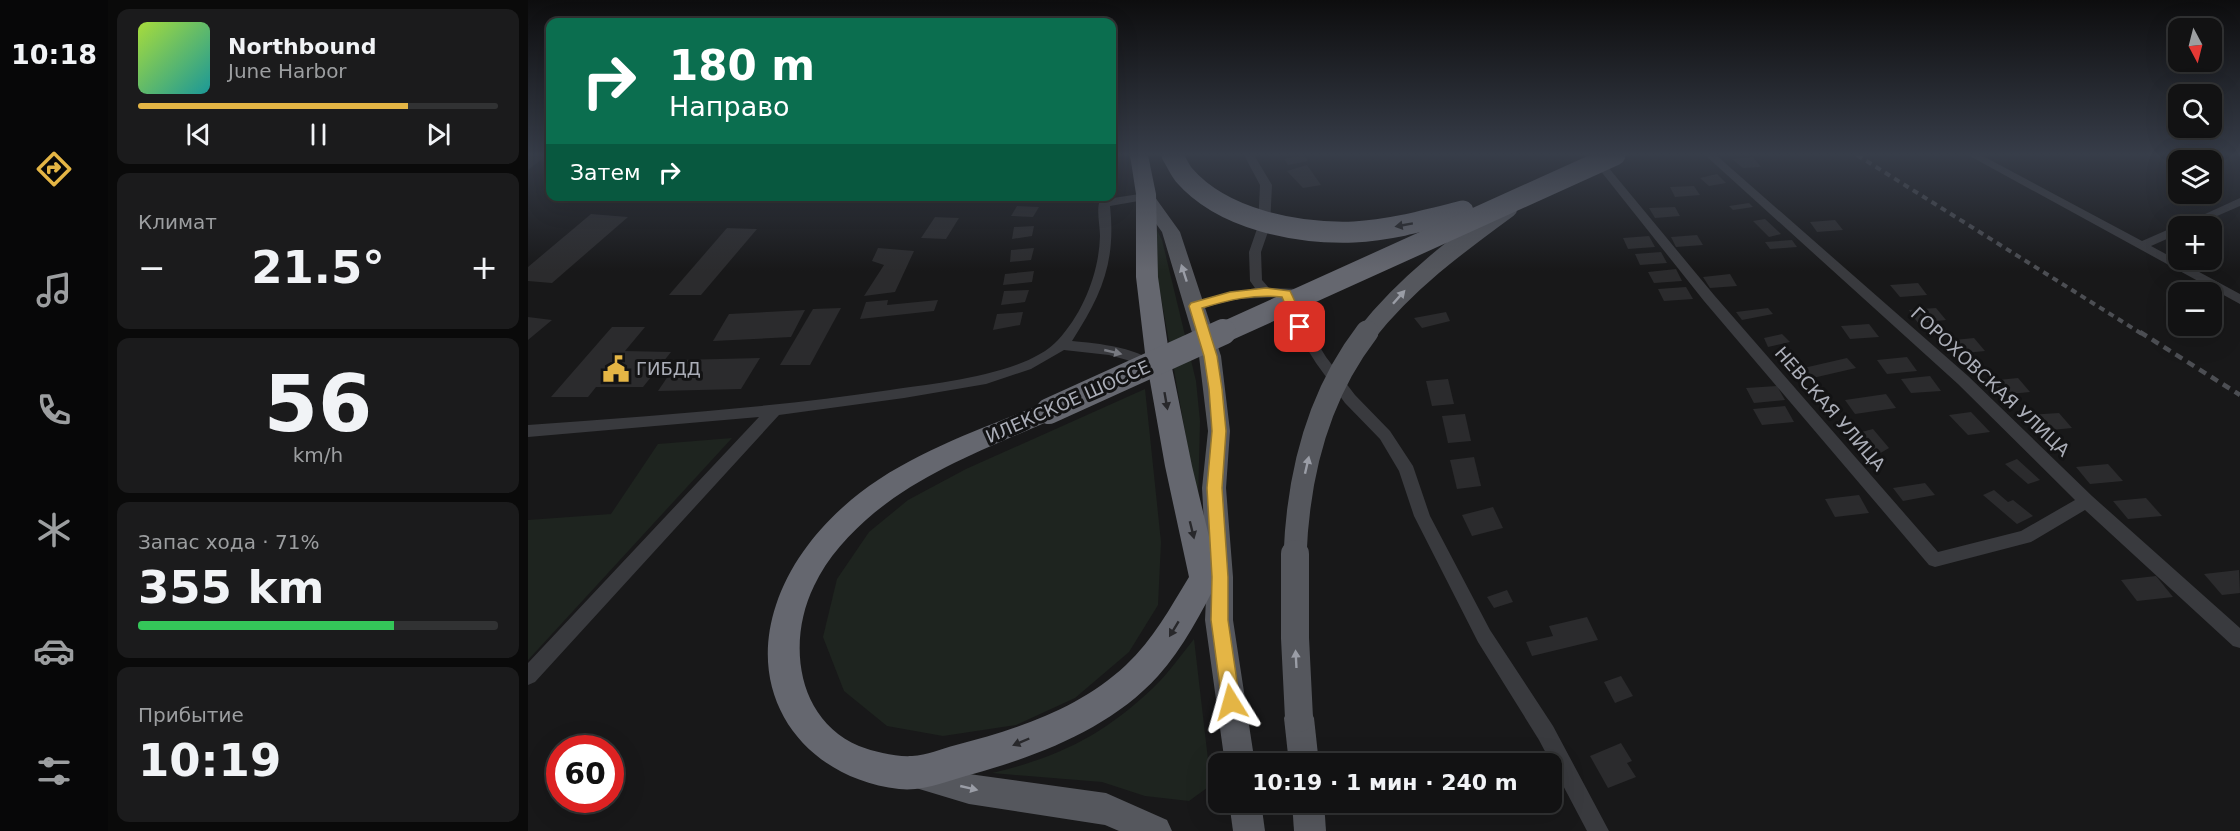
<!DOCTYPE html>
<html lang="ru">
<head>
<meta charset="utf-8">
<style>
  :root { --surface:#121213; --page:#1b1b1c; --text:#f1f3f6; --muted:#9c9ea0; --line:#313233; --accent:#e4b545 }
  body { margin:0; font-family:"DejaVu Sans",sans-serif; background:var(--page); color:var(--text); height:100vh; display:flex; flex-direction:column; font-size:22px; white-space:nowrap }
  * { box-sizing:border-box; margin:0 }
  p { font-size:20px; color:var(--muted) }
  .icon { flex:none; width:33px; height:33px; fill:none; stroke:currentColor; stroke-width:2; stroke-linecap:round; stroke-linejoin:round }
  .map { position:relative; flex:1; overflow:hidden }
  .details { display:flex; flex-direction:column; gap:9px; padding:9px; background:#0a0a0a; width:420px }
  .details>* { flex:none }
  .hud { position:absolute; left:18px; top:18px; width:570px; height:183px; border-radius:12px; box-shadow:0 6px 24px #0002,0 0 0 2px var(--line); background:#0b6e4f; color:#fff; overflow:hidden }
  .needle { width:39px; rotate:173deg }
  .tools { position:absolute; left:1640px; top:18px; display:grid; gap:12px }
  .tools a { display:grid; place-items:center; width:54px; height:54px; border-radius:12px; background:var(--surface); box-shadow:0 6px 24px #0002,0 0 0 2px var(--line); font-size:30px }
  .speed { position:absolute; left:18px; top:735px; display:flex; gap:12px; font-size:30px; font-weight:700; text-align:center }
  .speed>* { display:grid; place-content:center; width:78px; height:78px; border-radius:50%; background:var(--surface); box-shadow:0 6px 24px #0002,0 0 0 2px var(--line); line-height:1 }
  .speed .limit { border:9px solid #d22; background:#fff; color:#111 }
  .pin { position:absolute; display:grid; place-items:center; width:51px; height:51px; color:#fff; margin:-26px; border-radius:12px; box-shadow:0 3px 9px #0006 }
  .me { position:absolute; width:66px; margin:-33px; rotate:352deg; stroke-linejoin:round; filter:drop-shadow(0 0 4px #0008) }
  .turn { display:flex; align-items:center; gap:21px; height:126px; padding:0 24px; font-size:27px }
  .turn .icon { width:78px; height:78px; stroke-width:2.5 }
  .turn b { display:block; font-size:42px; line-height:51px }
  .then { display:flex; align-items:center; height:57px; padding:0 24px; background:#0003; gap:12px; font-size:22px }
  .big { font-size:45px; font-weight:800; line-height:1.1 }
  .details .tile { flex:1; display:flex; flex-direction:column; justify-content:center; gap:9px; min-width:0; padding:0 21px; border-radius:12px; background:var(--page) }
  .details .dial { align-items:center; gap:0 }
  .dial b { font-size:78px; line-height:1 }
  .song { display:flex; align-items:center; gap:18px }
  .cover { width:72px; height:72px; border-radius:9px; background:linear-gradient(135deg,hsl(80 70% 55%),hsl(180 70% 35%)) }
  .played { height:6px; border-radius:3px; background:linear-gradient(90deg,var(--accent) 75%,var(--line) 75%) }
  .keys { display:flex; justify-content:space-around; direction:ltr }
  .heat { display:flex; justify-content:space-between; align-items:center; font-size:33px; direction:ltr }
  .charge { height:9px; border-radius:4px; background:linear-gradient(90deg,#34c759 71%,var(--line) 0) }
  .trip { position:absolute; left:680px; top:753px; width:354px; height:60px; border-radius:12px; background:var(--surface); box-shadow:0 6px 24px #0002,0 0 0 2px var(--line); font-weight:800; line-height:60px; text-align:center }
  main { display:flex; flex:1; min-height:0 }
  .tabs { display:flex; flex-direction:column; width:108px; justify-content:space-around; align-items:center; background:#070708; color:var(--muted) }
  .tabs .icon { width:42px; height:42px }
  .tabs .current { color:var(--accent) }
  .tabs b { font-size:27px; color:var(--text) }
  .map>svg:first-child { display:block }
  .green { fill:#1e241f }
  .building { fill:#2b2b2d }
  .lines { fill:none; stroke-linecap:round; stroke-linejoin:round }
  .street { fill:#393a3e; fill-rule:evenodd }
  .primary { fill:#55575d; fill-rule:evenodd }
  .highway { fill:#65676f; fill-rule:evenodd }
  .rail-far1 { stroke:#4c4e53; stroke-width:4; stroke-dasharray:6 5; stroke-linecap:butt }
  .rail { stroke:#4c4e53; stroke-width:4.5; stroke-dasharray:8 6; stroke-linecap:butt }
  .primary-bridge-far2 { stroke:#55575d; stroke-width:19 }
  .primary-bridge-far1 { stroke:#55575d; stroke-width:23 }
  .primary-bridge { stroke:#55575d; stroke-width:28 }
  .highway-bridge-far1 { stroke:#65676f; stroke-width:21 }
  .highway-bridge { stroke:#65676f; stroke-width:26 }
  .oneway { fill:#28282b }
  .oneway2 { fill:#9a9da6 }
  .oneway3 { fill:#787a81 }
  .route { fill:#e4b545; stroke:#94762d; stroke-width:1.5 }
  .labels { text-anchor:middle; stroke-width:6; stroke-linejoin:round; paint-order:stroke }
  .poi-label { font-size:18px; fill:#abaeb8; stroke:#131314; text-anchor:start }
  .street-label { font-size:18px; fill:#abaeb8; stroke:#131314 }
</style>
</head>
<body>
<main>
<nav class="tabs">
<b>10:18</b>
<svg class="icon current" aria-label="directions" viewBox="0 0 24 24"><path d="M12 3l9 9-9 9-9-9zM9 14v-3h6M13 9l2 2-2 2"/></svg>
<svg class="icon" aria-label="music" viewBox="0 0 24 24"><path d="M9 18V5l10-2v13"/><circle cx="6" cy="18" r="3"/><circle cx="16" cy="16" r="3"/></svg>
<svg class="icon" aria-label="phone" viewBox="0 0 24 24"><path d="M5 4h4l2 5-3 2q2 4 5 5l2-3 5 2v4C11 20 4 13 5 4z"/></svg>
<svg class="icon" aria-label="climate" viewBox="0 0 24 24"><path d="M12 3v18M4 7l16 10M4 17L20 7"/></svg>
<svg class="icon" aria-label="car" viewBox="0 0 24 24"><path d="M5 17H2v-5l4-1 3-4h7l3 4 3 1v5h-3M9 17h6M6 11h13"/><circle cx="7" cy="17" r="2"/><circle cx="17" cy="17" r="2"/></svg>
<svg class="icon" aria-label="filters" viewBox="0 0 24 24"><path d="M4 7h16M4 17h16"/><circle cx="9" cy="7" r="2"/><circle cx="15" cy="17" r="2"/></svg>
</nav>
<section class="details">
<div class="tile">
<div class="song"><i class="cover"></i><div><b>Northbound</b><p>June Harbor</p></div></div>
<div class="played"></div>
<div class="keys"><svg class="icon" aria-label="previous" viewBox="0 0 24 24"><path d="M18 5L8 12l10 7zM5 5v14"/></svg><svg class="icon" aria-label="pause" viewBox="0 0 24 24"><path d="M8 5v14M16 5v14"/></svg><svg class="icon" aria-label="next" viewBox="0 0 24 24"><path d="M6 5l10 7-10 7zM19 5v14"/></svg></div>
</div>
<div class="tile"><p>Климат</p>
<div class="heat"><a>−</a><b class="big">21.5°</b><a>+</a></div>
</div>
<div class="tile dial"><b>56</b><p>km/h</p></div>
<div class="tile"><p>Запас хода · 71%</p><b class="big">355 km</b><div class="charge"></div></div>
<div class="tile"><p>Прибытие</p><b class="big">10:19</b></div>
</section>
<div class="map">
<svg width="1712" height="831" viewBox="0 0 1712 831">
  <rect width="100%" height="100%" fill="#181819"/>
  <g class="green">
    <path d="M622 217 634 240 668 381 672 421 670 504 623 241Z"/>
    <path d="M617 389 633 542 630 605 601 652 547 698 488 725 415 736 359 726 316 691 295 637 309 579 341 532 380 500 438 469Z"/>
    <path d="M204 438 0 660V520L83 514 130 444Z"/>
    <path d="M666 639 683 785 661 801 617 796 574 782 464 773C531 757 574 736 625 688 640 674 653 655 666 639Z"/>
  </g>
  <g class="building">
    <path d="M0 155H19L0 170Z"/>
    <path d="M776 155 780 161 760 165 756 159Z"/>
    <path d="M1225 157 1233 167 1215 168 1204 159Z"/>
    <path d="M779 165 793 185 775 188 759 171Z"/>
    <path d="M1189 174 1198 183 1181 186 1172 178Z"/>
    <path d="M1166 186 1172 195 1147 197 1142 187Z"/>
    <path d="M1221 203 1225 207 1205 210 1201 206Z"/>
    <path d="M489 206 511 207 505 217 483 216Z"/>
    <path d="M1147 207 1152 216 1127 218 1121 208Z"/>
    <path d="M63 214 100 217 24 283 0 281V267Z"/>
    <path d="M407 217 431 218 418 239 393 238Z"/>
    <path d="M1237 219 1253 234 1241 237 1225 221Z"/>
    <path d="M1307 220 1315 230 1289 232 1282 222Z"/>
    <path d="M506 226 504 236 484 239 486 227Z"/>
    <path d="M199 228 229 229 173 295H141Z"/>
    <path d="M1169 235 1175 245 1148 247 1143 237Z"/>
    <path d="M1121 236 1127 247 1100 249 1095 238Z"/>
    <path d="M1264 240 1269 247 1242 249 1237 242Z"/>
    <path d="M350 248 386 251 367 292 336 296 356 265 344 261Z"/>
    <path d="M506 248 503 260 482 262 483 250Z"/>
    <path d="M1133 252 1139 263 1112 265 1107 254Z"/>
    <path d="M1148 269 1154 281 1126 283 1120 272Z"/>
    <path d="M506 271 504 282 475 285 477 274Z"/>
    <path d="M1202 274 1209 286 1182 288 1175 277Z"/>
    <path d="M1390 283 1399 295 1372 297 1362 285Z"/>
    <path d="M1158 287 1165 299 1136 301 1130 289Z"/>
    <path d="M501 290 497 302 473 305 476 291Z"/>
    <path d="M360 300 359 305 410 300 406 311 332 319 338 302Z"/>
    <path d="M313 308 282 365H252L285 309Z"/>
    <path d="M1240 308 1245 314 1214 320 1208 312Z"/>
    <path d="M1408 308 1418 320 1390 323 1381 310Z"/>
    <path d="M277 310 263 337 185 341 201 314Z"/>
    <path d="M495 312 492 325 465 330 469 314Z"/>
    <path d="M918 312 922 321 894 328 886 318Z"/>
    <path d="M0 317 24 320 0 340Z"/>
    <path d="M1341 324 1351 337 1322 339 1313 326Z"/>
    <path d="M84 327H117L97 351 143 352 115 387H68L60 397H23Z"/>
    <path d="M1254 334 1262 342 1240 347 1236 338Z"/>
    <path d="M1446 338 1457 351 1428 354 1417 341Z"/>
    <path d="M1379 357 1389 371 1359 374 1349 360Z"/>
    <path d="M232 358 213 389 130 391 151 360Z"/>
    <path d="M1319 358 1328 368 1276 380 1267 370Z"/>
    <path d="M1402 376 1413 391 1383 393 1373 379Z"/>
    <path d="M1490 378 1502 392 1472 395 1460 381Z"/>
    <path d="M920 379 926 404 904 406 898 381Z"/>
    <path d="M1249 386 1257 400 1226 403 1218 388Z"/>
    <path d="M1358 394 1368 408 1327 414 1317 400Z"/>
    <path d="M1257 406 1266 422 1234 425 1225 409Z"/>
    <path d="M1443 412 1462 432 1440 435 1421 415Z"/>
    <path d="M1531 413 1544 428 1513 431 1500 415Z"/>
    <path d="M937 414 943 441 920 443 914 416Z"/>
    <path d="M1345 429 1361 448 1349 455 1322 435Z"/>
    <path d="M946 457 953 486 929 489 922 460Z"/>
    <path d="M1489 459 1512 480 1500 484 1477 464Z"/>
    <path d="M1580 464 1595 481 1562 484 1548 467Z"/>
    <path d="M1397 483 1407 495 1375 501 1365 488Z"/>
    <path d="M1466 490 1480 502 1485 500 1505 516 1489 524 1455 495Z"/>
    <path d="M1331 495 1341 513 1307 517 1297 499Z"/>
    <path d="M1618 498 1634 516 1600 519 1585 501Z"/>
    <path d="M965 507 975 528 944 536 934 515Z"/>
    <path d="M1711 570 1712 593 1694 595 1676 574Z"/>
    <path d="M1628 576 1645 597 1609 601 1593 580Z"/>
    <path d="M979 590 985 602 966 608 959 597Z"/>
    <path d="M1059 617 1070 640 1004 656 998 642 1025 636 1021 626Z"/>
    <path d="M1093 676 1105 696 1087 703 1076 682Z"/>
    <path d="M1093 743 1104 761 1099 763 1108 777 1080 788 1062 756Z"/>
  </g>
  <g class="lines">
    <g class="street">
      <path d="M716 155H726L744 185 742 226 733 252 734 280 741 288 772 289 774 292 772 295 766 296 779 326 798 357 827 395 862 431 885 466 902 516 962 630 1025 726 1081 831H1059L1011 740 950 642 886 516 871 471 852 439 817 403 788 363 765 326 752 297 711 299 667 310 660 306 662 303 727 288 722 281 721 252 730 226 732 185Z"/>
      <path d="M1060 155H1070L1186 295 1410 552 1493 531 1547 500 1430 384 1177 155H1188L1440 376 1564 496 1712 628V648L1705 646 1557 510 1503 542 1407 567 1401 565 1176 301Z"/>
      <path d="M1440 155H1453L1614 241 1646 227 1650 226H1651L1650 234 1623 246 1712 294V304Z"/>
      <path d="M618 193 622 195V199L582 206C588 262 574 294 544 341 568 343 617 348 632 368L630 371H620L599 360 581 355 536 350 503 369 458 384 376 398 251 415 7 682 0 685V663L231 417 0 437V425C121 416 242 408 362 390 408 383 498 375 530 340 555 313 571 273 572 236 572 225 568 210 572 200Z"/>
      <path d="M1712 198V206L1666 226H1651Z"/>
    </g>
    <g class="primary">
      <path d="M618 192 624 193 652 232 693 356 702 431 698 488 705 577V620L727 764H697L677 620 679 577 674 488 680 431 671 356 634 232 609 197 612 193Z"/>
      <path d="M771 704 781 708 786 718 791 764H761L756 718 761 708Z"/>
      <path d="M389 759 441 774 578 793 639 820 644 831H591L577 825 441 804 378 785 374 774 378 763Z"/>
      <path d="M701 802H733L737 831H705Z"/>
      <path d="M764 802H796L798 831H766Z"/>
    </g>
    <path class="highway" d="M602 155H620L628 194 630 277 641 353 664 466 691 578C674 612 655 648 630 676 583 728 510 756 445 774 421 780 396 792 371 789 277 778 217 698 248 605 262 563 290 528 323 500 377 455 448 431 512 405L521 402 530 405 534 411 530 417C467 445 400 469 346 513 322 533 299 558 286 586 259 641 268 719 331 746 347 752 367 757 384 756 399 755 413 749 428 745 489 729 551 709 598 665 625 640 642 608 661 577L637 466 617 353 608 277V194Z"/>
    <path class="rail-far1" d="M1329 155 1614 334"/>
    <path class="rail" d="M1612 332 1712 395"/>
    <path class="primary-bridge-far2" d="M838 334C878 283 928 246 980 208"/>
    <path class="primary-bridge-far1" d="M767 556C770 475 789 397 839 332"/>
    <path class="primary-bridge" d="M767 554V638L771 718"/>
    <g class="highway-bridge-far1">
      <path d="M644 155C648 161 651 169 656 175 695 220 770 234 826 232 863 230 899 220 935 211"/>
      <path d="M692 334 1087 155"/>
    </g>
    <path class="highway-bridge" d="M521 411 695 332"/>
  </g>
  <defs><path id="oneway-solid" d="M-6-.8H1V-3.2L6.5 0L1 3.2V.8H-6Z" transform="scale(1.5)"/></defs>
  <g class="oneway">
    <use href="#oneway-solid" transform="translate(876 225) rotate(170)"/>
    <use href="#oneway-solid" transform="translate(638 401) rotate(80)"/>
    <use href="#oneway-solid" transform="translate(664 530) rotate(76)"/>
    <use href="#oneway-solid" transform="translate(646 629) rotate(121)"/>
    <use href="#oneway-solid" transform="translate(493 742) rotate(157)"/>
  </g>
  <g class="oneway2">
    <use href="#oneway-solid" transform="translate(656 273) rotate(-108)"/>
    <use href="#oneway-solid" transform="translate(871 297) rotate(-48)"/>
    <use href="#oneway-solid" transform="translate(779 465) rotate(-77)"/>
    <use href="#oneway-solid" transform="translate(768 659) rotate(-93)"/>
    <use href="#oneway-solid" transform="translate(441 788) rotate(13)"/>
  </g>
  <use class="oneway3" href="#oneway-solid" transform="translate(585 352) rotate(13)"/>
  <linearGradient id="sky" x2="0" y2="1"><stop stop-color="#0d0d0e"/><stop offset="0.57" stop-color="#373d49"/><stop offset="1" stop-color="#373d49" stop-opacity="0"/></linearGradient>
  <rect width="1712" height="271" fill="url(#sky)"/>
  <path class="route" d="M738 288 762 291 779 327 777 329H768L754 297C726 294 700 300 674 308L689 356 694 389 698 431 694 488 700 577V620L712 702 709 708 703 710 697 708 694 702 683 620 684 577 679 488 684 431 681 389 676 356 661 306 663 303 702 292Z"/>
  <defs>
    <symbol id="civic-bare" viewBox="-9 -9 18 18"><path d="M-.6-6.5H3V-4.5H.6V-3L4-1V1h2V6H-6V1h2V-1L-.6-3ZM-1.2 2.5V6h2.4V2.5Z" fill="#e4b545" stroke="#131314" stroke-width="2.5" paint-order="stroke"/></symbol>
  </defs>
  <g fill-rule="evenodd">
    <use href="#civic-bare" x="69" y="350" width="38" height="38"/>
  </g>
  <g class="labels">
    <g class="poi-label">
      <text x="108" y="375">ГИБДД</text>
    </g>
    <g class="street-label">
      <text transform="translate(1462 382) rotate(43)" y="6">ГОРОХОВСКАЯ УЛИЦА</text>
      <text transform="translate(540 402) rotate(-24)" y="6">ИЛЕКСКОЕ ШОССЕ</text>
      <text transform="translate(1302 409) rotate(49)" y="6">НЕВСКАЯ УЛИЦА</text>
    </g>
  </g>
</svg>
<div class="tools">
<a><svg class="needle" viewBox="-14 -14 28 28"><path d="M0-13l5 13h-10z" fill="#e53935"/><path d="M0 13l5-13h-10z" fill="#9c9ea0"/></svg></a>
<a><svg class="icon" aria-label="search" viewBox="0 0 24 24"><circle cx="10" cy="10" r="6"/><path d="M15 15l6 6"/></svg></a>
<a><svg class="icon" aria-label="layers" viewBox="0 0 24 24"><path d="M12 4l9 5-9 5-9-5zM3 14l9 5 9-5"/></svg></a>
<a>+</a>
<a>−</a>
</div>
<div class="speed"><div class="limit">60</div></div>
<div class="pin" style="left:772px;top:327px;background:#d93025"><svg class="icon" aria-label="arrive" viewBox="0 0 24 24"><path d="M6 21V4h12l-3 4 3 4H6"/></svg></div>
<svg class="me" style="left:703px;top:702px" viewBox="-20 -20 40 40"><path d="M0-17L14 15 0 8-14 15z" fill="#e4b545" stroke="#fff" stroke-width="4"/></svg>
<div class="trip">10:19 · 1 мин · 240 m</div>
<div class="hud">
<div class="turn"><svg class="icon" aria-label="right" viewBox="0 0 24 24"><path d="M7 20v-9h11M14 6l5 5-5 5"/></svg><div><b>180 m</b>Направо</div></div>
<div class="then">Затем<svg class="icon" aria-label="right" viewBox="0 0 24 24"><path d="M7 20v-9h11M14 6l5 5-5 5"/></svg></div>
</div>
</div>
</main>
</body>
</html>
